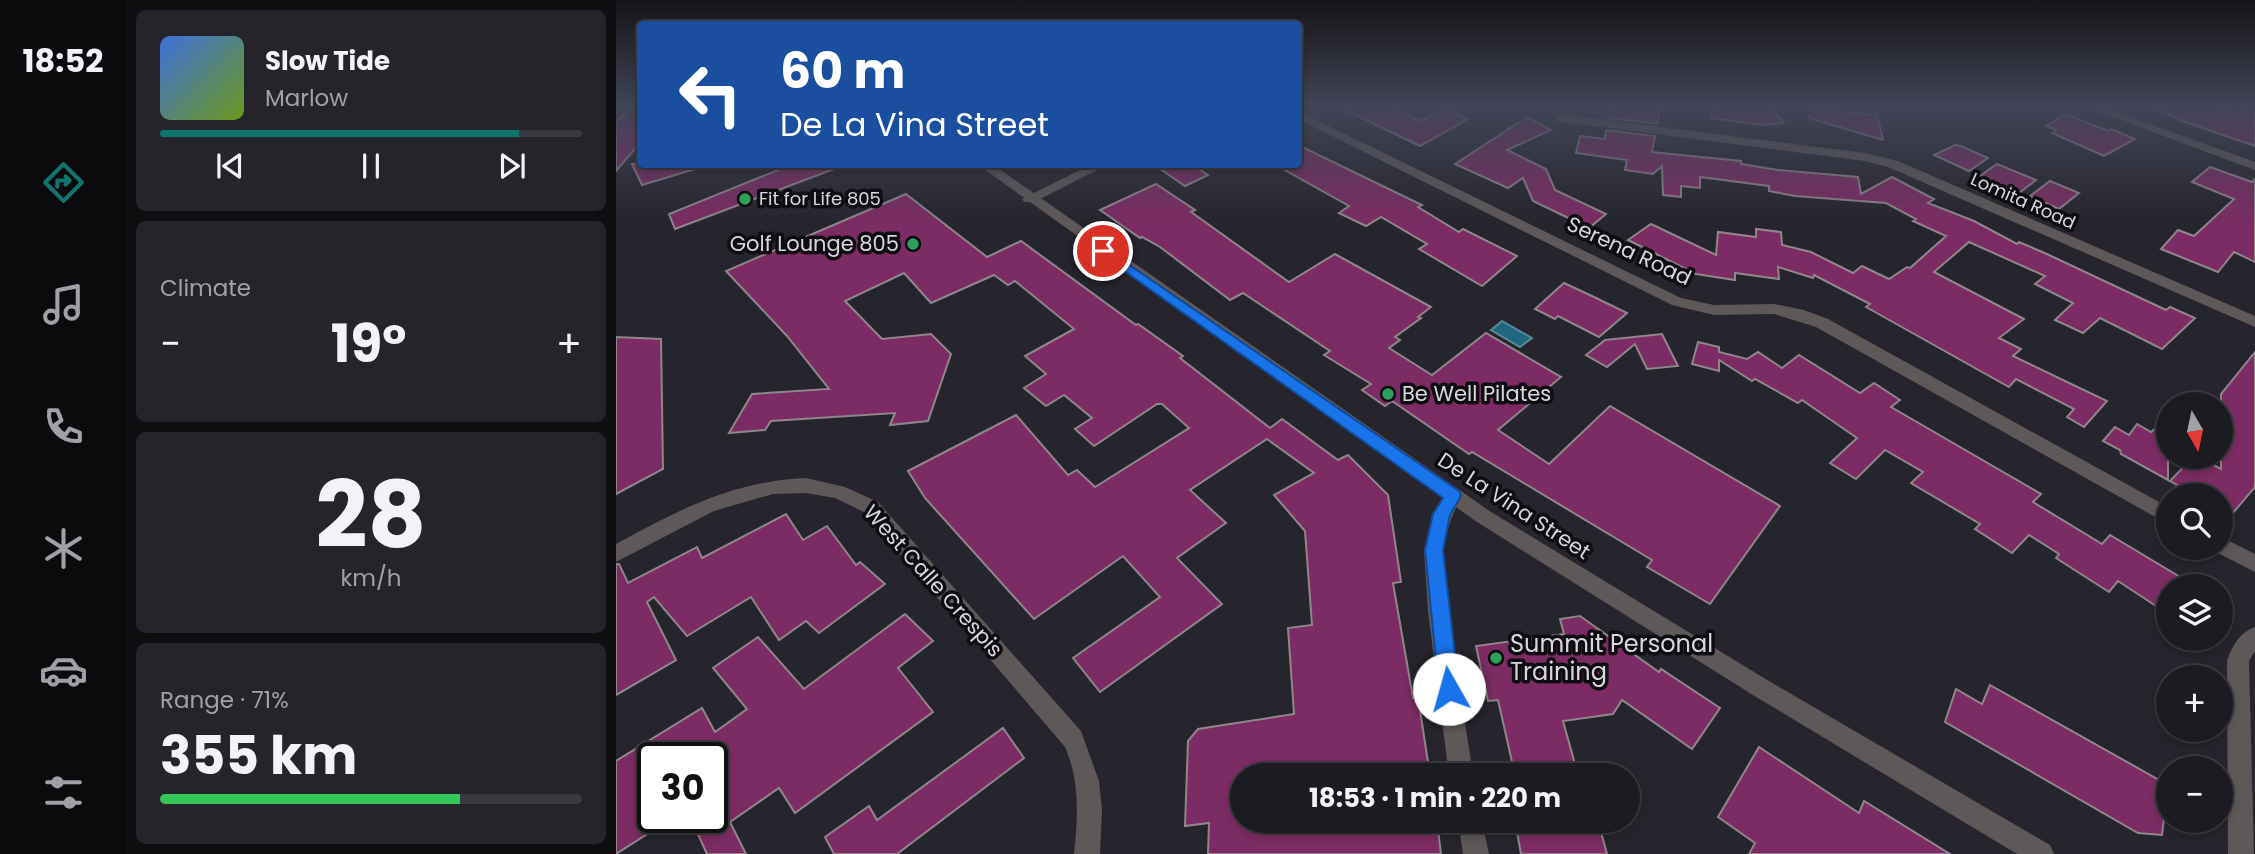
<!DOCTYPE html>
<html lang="en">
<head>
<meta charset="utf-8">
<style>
  :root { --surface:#1c1b21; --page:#25242a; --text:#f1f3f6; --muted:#a0a1a5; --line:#3a393f; --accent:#0f766e }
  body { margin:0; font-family:Poppins,sans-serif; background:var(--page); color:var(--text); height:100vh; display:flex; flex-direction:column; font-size:26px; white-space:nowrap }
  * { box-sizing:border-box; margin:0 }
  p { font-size:23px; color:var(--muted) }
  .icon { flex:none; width:38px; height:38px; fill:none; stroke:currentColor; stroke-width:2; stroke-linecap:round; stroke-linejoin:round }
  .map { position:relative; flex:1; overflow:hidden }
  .side { display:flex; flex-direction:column; gap:10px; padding:10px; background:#0f0f12; width:490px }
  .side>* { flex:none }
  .top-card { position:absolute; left:21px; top:21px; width:665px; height:147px; border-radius:7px; box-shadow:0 4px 10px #0003,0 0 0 2px var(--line); background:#1a4fa0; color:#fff; overflow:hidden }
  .needle { width:46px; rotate:171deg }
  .buttons { position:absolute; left:1540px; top:392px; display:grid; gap:14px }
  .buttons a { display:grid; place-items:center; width:77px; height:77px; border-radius:50%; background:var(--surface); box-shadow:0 4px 10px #0003,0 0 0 2px var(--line); font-size:35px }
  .speed { position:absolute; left:21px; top:742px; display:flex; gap:14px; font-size:35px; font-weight:700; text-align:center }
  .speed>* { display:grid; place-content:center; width:91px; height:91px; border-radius:50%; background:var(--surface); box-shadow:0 4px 10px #0003,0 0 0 2px var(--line); line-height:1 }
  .speed .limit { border:4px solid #111; border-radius:10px; background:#fff; color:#111 }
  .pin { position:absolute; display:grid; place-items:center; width:60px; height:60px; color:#fff; margin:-30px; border:4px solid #fff; border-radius:50%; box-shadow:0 2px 7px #0007 }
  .me { position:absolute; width:77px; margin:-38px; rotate:353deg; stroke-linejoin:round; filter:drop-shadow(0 0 5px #0008) }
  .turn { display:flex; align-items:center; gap:24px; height:147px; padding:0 28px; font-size:32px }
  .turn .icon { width:91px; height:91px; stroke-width:2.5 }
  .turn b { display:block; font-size:49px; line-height:60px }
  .big { font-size:52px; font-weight:700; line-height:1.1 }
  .side .tile { flex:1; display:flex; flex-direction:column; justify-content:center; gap:10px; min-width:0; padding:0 24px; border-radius:10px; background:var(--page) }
  .side .dial { align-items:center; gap:0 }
  .dial b { font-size:91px; line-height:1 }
  .song { display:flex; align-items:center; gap:21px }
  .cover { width:84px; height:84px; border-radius:10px; background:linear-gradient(135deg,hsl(220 70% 55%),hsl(80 70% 35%)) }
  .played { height:7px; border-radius:4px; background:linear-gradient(90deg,var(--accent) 85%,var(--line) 85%) }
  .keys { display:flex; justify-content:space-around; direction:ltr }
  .heat { display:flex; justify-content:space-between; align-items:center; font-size:38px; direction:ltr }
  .charge { height:10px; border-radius:5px; background:linear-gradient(90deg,#34c759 71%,var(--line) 0) }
  .trip { position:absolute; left:614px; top:763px; width:410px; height:70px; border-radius:35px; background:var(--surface); box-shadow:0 4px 10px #0003,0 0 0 2px var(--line); font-weight:700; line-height:70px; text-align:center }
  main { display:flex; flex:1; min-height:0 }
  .menu { display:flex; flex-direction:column; width:126px; justify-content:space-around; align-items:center; background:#0b0b0d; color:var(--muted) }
  .menu .icon { width:49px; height:49px }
  .menu .current { color:var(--accent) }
  .menu b { font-size:32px; color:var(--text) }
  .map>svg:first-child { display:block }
  .water { fill:#20687e; stroke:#58899a; stroke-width:2 }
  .building { fill:#7c2c62; stroke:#90858b; stroke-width:2 }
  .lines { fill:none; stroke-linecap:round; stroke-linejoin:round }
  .minor { fill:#5e5958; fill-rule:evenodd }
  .tertiary { fill:#5e5958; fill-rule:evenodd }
  .route { fill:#1a73e8; stroke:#114b97; stroke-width:2 }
  .leisure-dot { fill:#2e9e5b; stroke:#0e0d11; stroke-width:2.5 }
  .labels { text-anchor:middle; stroke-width:7; stroke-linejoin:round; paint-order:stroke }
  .far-poi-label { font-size:18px; fill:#d9d7dd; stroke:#0e0d11; text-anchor:start }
  .far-street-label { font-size:18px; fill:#d9d7dd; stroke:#0e0d11 }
  .poi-label { font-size:21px; fill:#d9d7dd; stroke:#0e0d11; text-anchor:end }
  .street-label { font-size:21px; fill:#d9d7dd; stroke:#0e0d11 }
  .near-poi-label { font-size:24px; fill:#d9d7dd; stroke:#0e0d11; text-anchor:start }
</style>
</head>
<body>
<main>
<nav class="menu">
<b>18:52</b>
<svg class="icon current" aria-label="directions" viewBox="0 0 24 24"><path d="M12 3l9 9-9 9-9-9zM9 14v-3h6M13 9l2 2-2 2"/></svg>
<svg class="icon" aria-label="music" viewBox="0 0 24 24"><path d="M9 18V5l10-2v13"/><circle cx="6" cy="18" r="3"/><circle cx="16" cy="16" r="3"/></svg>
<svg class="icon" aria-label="phone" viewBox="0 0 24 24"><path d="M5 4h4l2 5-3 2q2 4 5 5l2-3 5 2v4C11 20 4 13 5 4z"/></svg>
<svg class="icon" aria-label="climate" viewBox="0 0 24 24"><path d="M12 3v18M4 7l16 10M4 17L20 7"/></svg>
<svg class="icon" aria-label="car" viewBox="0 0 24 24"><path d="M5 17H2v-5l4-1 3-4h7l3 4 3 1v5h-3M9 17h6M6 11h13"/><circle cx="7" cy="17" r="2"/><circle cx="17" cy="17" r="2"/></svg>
<svg class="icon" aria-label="filters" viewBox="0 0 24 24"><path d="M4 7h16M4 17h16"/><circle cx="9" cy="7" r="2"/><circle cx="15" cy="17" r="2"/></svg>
</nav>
<section class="side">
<div class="tile">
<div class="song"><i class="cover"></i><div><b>Slow Tide</b><p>Marlow</p></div></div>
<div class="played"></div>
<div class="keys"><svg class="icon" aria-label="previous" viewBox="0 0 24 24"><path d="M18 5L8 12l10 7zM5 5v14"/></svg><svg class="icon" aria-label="pause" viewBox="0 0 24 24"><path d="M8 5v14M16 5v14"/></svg><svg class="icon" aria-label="next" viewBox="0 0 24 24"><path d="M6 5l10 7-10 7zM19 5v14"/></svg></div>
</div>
<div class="tile"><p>Climate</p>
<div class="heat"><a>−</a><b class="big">19°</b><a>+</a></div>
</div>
<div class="tile dial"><b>28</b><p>km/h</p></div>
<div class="tile"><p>Range · 71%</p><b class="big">355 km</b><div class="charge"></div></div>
</section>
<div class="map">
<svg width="1639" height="854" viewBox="0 0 1639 854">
  <rect width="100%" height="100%" fill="#26242c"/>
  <path class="water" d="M886 321 916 338 904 347 875 330Z"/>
  <g class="building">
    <path d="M719 105H771L805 121 829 108 852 119 804 146Z"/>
    <path d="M994 105H1044L1041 124 992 118Z"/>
    <path d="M1096 105H1153L1168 123 1145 125 1096 118Z"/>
    <path d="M1533 105H1594L1607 110 1619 105 1639 113V146L1566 121Z"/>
    <path d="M24 109V143L0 171V122L11 110Z"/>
    <path d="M1195 109 1261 115 1267 140 1193 118Z"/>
    <path d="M1449 114 1492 131 1495 129 1519 139 1488 156 1436 133 1440 130 1430 126Z"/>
    <path d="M911 117 935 130 891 150 930 169 939 190 990 214 973 228 917 201 907 178 892 188 839 164Z"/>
    <path d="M990 130 1039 136 1036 152 1125 161V164L1162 170 1242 177 1245 194 1276 177 1318 199 1312 203 1358 221 1401 244 1403 242 1431 254 1550 310 1554 307 1579 318 1546 349 1484 318 1467 333 1439 320 1457 303 1419 284 1429 276 1353 242 1318 272 1408 319 1383 338 1405 349 1397 356 1491 401 1468 427 1451 417 1458 409 1400 379 1393 387 1250 307 1254 304 1198 275 1197 278 1162 267 1163 279 1119 273V280L1080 274 1012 240 1035 224 1100 255 1102 232 1140 237V229L1165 232 1166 245 1195 252 1237 273 1246 266 1273 279 1291 267 1294 268 1330 236 1297 221 1300 219 1270 203 1179 196 1153 191V186L1084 177V188L1065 186V197L1047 195 1046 166 1037 174 1009 170 1011 160 960 153 964 136 989 139Z"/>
    <path d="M682 145 806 205 802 207 843 232 847 229 901 256 866 286 803 249 811 244 765 217 750 226 723 213 733 206 665 168 682 164Z"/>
    <path d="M1339 145 1345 146 1372 158 1353 171 1318 155Z"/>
    <path d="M16 164H78L79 169 26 185Z"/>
    <path d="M177 164 226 166 59 229 53 214Z"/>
    <path d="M537 164H575L592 175 569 186Z"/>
    <path d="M1381 164 1420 180 1403 193 1364 176Z"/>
    <path d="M1594 167 1636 182 1639 179V262L1618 252 1602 272 1545 249 1562 230 1578 236 1618 199 1576 182Z"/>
    <path d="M1434 181 1463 193 1443 209 1414 196Z"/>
    <path d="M540 184 579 210 575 212 673 282 719 254 815 307 802 317 805 318 779 337 784 340 773 348 816 375 870 333 945 377 882 430 933 464 994 406 1164 506 1094 604 1031 567 1036 560 856 452 853 454 776 401 769 406 746 390 755 384 708 355 714 351 627 293 614 300 544 247 526 237 524 238 484 210Z"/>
    <path d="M290 194 371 257 405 241 520 325 522 324 567 356 564 358 654 428 666 419 722 460 732 455 772 495 785 582 777 583 797 698 802 697 814 775H626V821H821L825 854H592L593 823 569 826 572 741 582 729 678 714 672 628 696 625 689 531 658 495 698 473 651 439 574 490 610 523 561 558 606 604 484 692 457 658 544 597 507 556 418 619 309 498 292 471 400 415 452 475 461 470 479 487 573 428 546 404H541L478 446 459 429 476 418 448 395 430 406 408 388 430 374 409 356 458 329 399 281 392 285 378 275 315 303 288 273 229 301 266 339 315 334 335 354 312 421 274 425 279 413 155 421 149 430 113 433 136 394 213 389 171 336 110 271Z"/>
    <path d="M948 283 976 296 1011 313 983 337 942 316 939 319 919 309Z"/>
    <path d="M1046 334 1062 366 1031 369 1019 344 991 367 970 355 989 340Z"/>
    <path d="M0 337 45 339 47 469 0 494Z"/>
    <path d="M1082 342 1103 347V352L1131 359 1142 352 1166 368 1183 355 1244 393 1258 383 1284 400 1275 407 1425 494 1417 502 1486 544 1494 535 1579 586H1552V614L1502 581 1493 592 1440 558 1443 554 1413 535 1396 553 1359 529 1364 524 1295 483 1307 472 1269 450 1240 479 1214 463 1241 438 1186 400 1182 403 1139 379 1136 381 1103 360V371L1076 364Z"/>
    <path d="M1639 352V487L1605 527V495H1579L1554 481 1577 457H1583L1605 469V394Z"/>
    <path d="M1552 418V480L1505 454 1504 450 1487 441 1499 427 1513 435 1521 424 1535 432Z"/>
    <path d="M170 514 187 540 211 526 240 565 244 562 269 584 203 633 190 621 163 640 135 597 71 636 38 597 31 602 60 660 0 695V564H3L12 583 81 547 86 558Z"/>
    <path d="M289 614 317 641 282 668 317 712 179 813 163 788 114 822 130 854H91L74 817H96V758H37V817H58L0 854V761L86 708 99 732 131 709 97 668 142 637 188 689Z"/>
    <path d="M964 616 1043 672 1045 669 1104 708 1076 749 1006 700 997 714 947 721 962 775H899L882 700 872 701 860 646 948 634 944 619Z"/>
    <path d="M1374 685 1552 785 1546 835 1522 833 1329 722 1340 689 1366 704Z"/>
    <path d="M387 728 408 758 281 854H218L209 837 253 806 261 820Z"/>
    <path d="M1143 747 1243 813 1248 801 1334 854H1133L1139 843 1102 817Z"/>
    <path d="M899 821H982L991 854H905Z"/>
  </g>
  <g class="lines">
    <g class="minor">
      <path d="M1464 105H1481L1639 162V170Z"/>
      <path d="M682 111 1065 298 1098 305 1158 304 1188 310 1212 319 1552 507V524L1200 327 1158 314 1098 315 1056 305 682 119Z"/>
      <path d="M944 114 1249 153 1282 161 1639 316V327L1272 167 1249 161 940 121V115Z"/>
      <path d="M476 164H493L418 202H408L406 199Z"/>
      <path d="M190 478 229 487 262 502 465 731 483 781 486 810 484 854H458C462 818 464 781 449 747L248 512 219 498 190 493 157 494 98 511 0 562V544C62 510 117 481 190 478Z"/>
      <path d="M837 489 844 491 846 496C837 513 829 531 828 551 826 621 848 705 857 775H833L812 611 808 550 816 515 830 491Z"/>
      <path d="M1605 537 1639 554V572L1598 551 1597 548H1605Z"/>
      <path d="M1639 627V651L1633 661 1638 854H1612L1611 661C1616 646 1624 632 1639 627Z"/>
      <path d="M842 821H866L873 854H847Z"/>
    </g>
    <path class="tertiary" d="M361 164H376L875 512 1153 681 1434 845 1438 854H1401L1137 695 861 522Z"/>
  </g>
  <linearGradient id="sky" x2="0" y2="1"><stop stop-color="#151418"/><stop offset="0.47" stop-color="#414556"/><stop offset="1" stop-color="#414556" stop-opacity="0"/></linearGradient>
  <rect width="1639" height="225" fill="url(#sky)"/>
  <path class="route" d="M487 247 843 491 845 496 834 515 827 550 843 689 840 695 833 698 826 695 823 689 809 550 817 514 827 498 483 253 481 251Z"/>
  <g class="leisure-dot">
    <circle cx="129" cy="199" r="7"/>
    <circle cx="297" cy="244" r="7"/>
    <circle cx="772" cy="394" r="7"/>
    <circle cx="880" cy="658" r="7"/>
  </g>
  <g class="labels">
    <g class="far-poi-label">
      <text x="143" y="205">Fit for Life 805</text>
    </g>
    <g class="far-street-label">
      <text transform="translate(1407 201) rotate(24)" y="6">Lomita Road</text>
    </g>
    <g class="poi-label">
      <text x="283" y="251">Golf Lounge 805</text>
      <text x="786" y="401" text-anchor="start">Be Well Pilates</text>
    </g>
    <g class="street-label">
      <text transform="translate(1013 251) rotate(25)" y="7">Serena Road</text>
      <text transform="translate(898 506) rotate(33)" y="7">De La Vina Street</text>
      <text transform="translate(317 581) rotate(48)" y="7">West Calle Crespis</text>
    </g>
    <g class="near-poi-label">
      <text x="894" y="652">Summit Personal<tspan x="894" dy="28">Training</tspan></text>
    </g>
  </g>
</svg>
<div class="buttons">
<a><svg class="needle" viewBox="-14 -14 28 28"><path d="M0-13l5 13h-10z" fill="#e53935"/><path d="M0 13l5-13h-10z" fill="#a0a1a5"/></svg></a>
<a><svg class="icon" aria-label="search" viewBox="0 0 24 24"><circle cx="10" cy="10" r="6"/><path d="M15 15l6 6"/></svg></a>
<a><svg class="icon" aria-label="layers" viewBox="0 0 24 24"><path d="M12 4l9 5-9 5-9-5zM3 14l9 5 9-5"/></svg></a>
<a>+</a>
<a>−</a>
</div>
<div class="speed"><div class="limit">30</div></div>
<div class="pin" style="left:487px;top:251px;background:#d93025"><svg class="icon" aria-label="arrive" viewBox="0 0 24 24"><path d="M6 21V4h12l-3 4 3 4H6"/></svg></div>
<svg class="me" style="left:833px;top:689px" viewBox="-20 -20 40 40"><circle r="19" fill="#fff"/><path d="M0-13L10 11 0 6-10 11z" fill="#1a73e8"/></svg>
<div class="trip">18:53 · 1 min · 220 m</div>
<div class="top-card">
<div class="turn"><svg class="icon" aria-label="left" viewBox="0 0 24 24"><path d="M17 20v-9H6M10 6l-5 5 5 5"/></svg><div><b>60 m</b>De La Vina Street</div></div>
</div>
</div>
</main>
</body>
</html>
